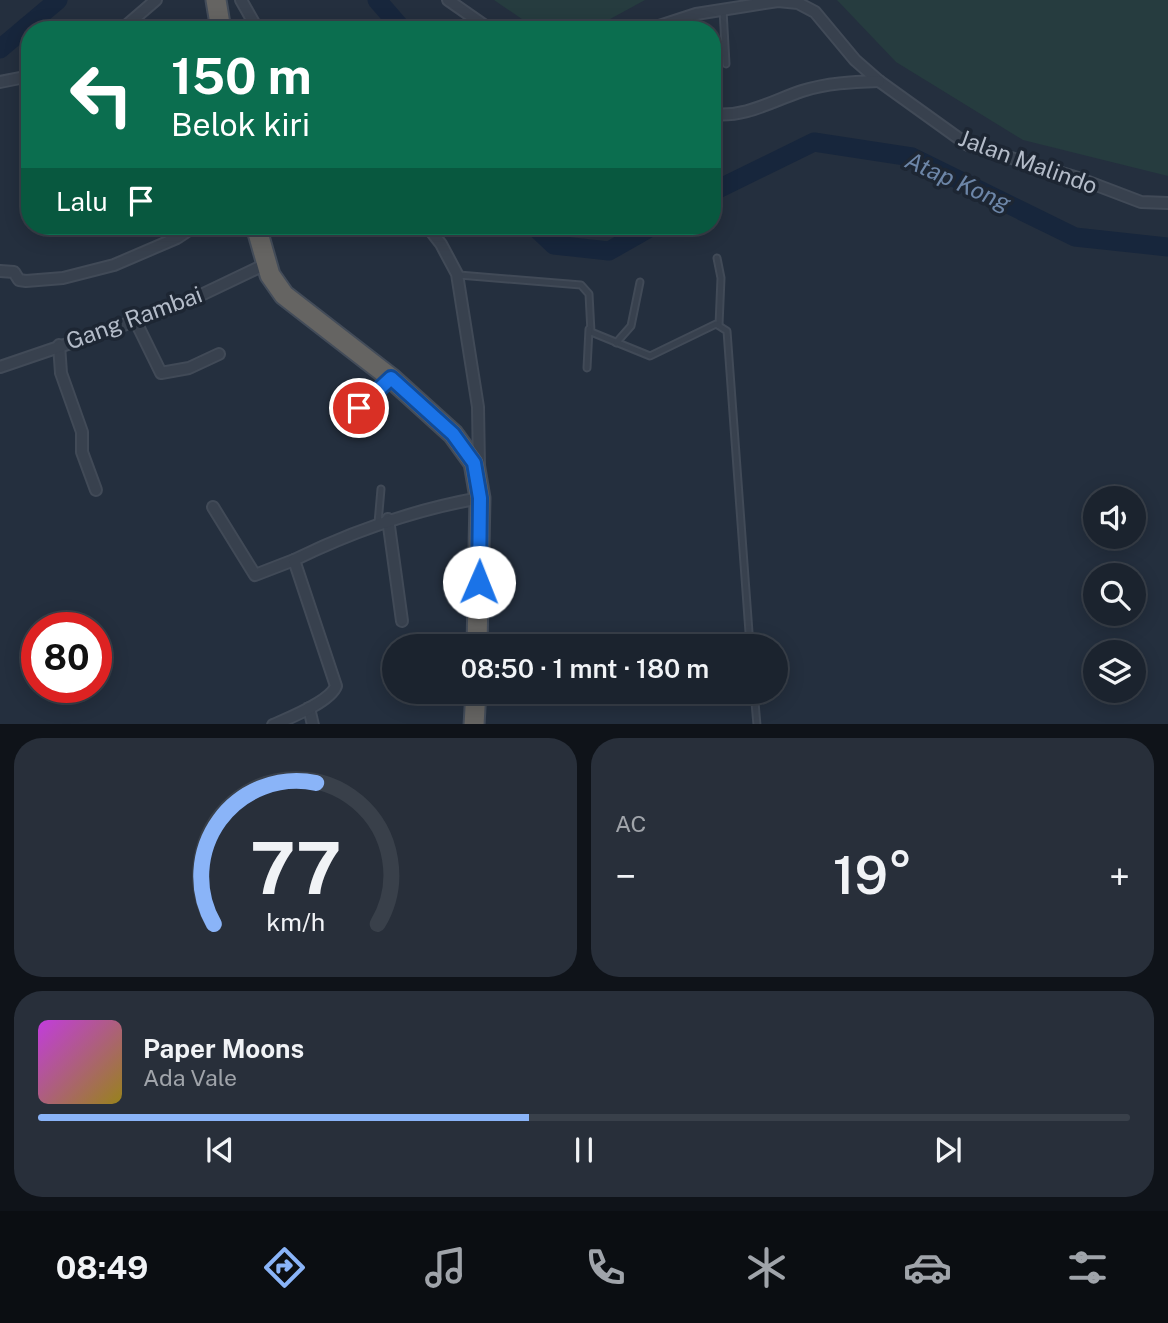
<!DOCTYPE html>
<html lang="id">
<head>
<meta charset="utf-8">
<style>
  :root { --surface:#1b232e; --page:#282f3a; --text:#f1f3f6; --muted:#a0a4aa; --line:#39404a; --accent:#8ab4f8 }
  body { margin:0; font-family:"Public Sans",sans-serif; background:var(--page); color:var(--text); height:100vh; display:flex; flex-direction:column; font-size:26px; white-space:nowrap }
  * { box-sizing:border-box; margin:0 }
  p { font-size:23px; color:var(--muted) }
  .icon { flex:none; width:38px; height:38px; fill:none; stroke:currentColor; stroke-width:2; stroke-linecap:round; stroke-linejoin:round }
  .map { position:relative; height:724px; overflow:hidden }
  .side { display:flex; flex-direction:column; gap:14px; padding:14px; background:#0f1319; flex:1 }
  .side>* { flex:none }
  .banner { position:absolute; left:21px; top:21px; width:700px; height:214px; border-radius:28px; box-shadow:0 4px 18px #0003,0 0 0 2px var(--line); background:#0b6e4f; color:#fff; overflow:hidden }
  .buttons { position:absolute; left:1083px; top:486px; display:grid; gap:14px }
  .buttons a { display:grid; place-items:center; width:63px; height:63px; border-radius:50%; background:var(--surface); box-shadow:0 4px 18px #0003,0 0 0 2px var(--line); font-size:35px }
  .speed { position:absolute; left:21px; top:612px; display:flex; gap:14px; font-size:35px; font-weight:700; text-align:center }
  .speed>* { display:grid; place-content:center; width:91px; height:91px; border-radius:50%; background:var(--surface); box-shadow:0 4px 18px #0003,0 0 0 2px var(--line); line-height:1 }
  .speed .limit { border:10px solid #d22; background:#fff; color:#111 }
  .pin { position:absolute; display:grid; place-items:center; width:60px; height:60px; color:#fff; margin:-30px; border:4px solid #fff; border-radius:50%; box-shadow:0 2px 7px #0007 }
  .me { position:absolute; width:77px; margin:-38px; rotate:1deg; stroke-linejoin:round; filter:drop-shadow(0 0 5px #0008) }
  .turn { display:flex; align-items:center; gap:24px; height:147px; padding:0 35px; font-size:32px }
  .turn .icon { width:91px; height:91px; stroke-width:2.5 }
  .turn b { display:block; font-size:49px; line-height:60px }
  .then { display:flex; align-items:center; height:66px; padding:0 35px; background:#0003; gap:14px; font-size:26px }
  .big { font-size:52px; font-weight:600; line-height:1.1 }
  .side .card { flex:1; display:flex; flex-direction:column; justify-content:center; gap:10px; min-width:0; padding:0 24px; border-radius:28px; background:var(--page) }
  .side .dial { align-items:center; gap:0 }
  .dial svg { height:182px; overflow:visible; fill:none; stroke:var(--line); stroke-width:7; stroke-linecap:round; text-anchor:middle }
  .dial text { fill:var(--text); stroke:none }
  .song { display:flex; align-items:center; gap:21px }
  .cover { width:84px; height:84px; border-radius:10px; background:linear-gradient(135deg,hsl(290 70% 55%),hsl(50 70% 35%)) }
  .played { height:7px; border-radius:4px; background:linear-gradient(90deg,var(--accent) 45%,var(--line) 45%) }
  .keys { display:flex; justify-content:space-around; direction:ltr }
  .heat { display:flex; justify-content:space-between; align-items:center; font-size:38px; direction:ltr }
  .side .tiles { flex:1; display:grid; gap:14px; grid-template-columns:1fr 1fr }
  .card:last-child { grid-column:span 2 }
  .trip { position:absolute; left:382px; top:634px; width:406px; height:70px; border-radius:35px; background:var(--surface); box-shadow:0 4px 18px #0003,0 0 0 2px var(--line); font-weight:600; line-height:70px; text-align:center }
  .tabs { display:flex; height:112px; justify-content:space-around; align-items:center; background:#0b0e12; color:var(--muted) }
  .tabs .icon { width:49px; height:49px }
  .tabs .current { color:var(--accent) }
  .tabs b { font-size:32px; color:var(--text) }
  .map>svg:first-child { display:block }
  .green { fill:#263c3f }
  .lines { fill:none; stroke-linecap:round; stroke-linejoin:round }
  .river { stroke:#17263c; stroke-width:19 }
  .service-casing { stroke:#414a57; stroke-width:9 }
  .minor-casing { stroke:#414a57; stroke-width:14 }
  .trunk-casing { stroke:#434c59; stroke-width:23 }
  .service { stroke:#38414e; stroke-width:5 }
  .minor { stroke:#38414e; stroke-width:10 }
  .trunk { stroke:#656462; stroke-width:19 }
  .route-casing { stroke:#114b97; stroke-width:18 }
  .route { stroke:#1a73e8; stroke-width:12 }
  .labels { text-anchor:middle; stroke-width:7; stroke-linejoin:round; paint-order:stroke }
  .street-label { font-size:23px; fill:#b4bcc9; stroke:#1d2633 }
  .water-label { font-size:24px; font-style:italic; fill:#6d86a8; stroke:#1d2633 }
</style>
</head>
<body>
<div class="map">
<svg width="1168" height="725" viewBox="0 0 1168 725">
  <rect width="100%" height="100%" fill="#242f3e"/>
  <g class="green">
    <path d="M494 0H645L590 30H538Z"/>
    <path d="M837 0H1168V176L1023 140 896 62Z"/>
  </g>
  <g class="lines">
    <g class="river">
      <path d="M377 0 403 30"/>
      <path d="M0 49 58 0"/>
      <path d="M712 192 814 142 912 157 1075 237 1168 247"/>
      <path d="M534 226 554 245 609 251 653 226"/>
    </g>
    <defs>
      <g id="service">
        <path d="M723 10 726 64"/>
        <path d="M717 258 721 278 719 325"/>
        <path d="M459 275 581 285 589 294 591 332 650 356 716 324 727 331 750 646"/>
        <path d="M616 343 631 326 640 282"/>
        <path d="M587 368 589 329"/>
        <path d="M378 523 381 489"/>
        <path d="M754 691 757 725"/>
      </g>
      <g id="minor">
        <path d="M241 0 258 30"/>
        <path d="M448 0 491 30"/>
        <path d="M121 30 156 0"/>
        <path d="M647 30 696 14 778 1 798 3 815 12 855 60 879 81 968 145 1078 178 1141 202 1168 203"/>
        <path d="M0 82 30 76"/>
        <path d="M712 114C745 118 772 101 802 91 827 83 852 82 879 81"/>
        <path d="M427 226 441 244 457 274 478 407 479 466"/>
        <path d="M0 271 14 272 19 280 26 281 63 278 114 265 177 238 195 226"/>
        <path d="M135 320 161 373 189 368 219 354"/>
        <path d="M59 345 61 373 82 432V452L96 490"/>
        <path d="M0 367 176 307 266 264"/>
        <path d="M359 408 391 378"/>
        <path d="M213 507 255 575 294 560"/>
        <path d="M388 519 402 621"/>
        <path d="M309 708 313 725"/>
        <path d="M273 725C289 718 330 702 336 686L294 560C355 530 413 510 480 498"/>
      </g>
      <g id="trunk">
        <path d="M216 0 221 30"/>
        <path d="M256 226 270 275 284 295 391 378 453 434 474 463 480 498 477 646"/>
        <path d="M474 725 476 691"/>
      </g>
    </defs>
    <use href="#service" class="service-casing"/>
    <use href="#minor" class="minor-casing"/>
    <use href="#trunk" class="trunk-casing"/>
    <use href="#service" class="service"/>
    <use href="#minor" class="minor"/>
    <use href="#trunk" class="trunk"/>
  </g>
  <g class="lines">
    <defs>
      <path id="route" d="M359 408 391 378 453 434 474 463 480 498 479 582"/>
    </defs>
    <use href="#route" class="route-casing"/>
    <use href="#route" class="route"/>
  </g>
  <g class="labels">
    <g class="street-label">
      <text transform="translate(1028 162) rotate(20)" y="8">Jalan Malindo</text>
      <text transform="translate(134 318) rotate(-20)" y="8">Gang Rambai</text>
    </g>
    <g class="water-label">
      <text transform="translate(958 182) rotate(24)" y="8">Atap Kong</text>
    </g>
  </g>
</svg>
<div class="buttons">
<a><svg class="icon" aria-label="sound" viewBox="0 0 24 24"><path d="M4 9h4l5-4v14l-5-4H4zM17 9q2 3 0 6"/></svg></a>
<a><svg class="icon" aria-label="search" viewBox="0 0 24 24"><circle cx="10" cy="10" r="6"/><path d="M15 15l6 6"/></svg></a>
<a><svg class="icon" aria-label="layers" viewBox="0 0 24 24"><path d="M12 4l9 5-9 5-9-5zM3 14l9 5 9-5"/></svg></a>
</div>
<div class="speed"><div class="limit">80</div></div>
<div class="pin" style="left:359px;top:408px;background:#d93025"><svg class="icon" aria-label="arrive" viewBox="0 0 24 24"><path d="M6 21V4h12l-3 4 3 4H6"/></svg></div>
<svg class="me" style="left:479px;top:582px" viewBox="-20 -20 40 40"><circle r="19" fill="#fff"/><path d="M0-13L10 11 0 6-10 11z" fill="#1a73e8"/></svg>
<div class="trip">08:50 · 1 mnt · 180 m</div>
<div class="banner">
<div class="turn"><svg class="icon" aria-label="left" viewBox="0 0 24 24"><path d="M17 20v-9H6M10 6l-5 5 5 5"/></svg><div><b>150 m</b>Belok kiri</div></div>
<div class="then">Lalu<svg class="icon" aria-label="arrive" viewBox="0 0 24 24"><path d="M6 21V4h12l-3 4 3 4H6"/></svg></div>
</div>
</div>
<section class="side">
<div class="tiles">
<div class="card dial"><svg viewBox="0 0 100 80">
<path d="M14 69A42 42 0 1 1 86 69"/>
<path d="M14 69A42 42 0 0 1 59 7" stroke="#8ab4f8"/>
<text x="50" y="56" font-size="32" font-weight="700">77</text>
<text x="50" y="72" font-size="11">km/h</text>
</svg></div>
<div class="card"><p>AC</p>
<div class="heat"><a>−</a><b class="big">19°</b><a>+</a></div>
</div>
<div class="card">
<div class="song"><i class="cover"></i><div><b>Paper Moons</b><p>Ada Vale</p></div></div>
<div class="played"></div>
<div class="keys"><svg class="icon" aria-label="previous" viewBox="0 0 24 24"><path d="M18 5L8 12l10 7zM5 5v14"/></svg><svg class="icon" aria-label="pause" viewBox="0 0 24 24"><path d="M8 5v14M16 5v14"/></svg><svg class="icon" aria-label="next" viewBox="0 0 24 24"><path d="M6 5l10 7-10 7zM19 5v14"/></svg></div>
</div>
</div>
</section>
<nav class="tabs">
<b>08:49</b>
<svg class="icon current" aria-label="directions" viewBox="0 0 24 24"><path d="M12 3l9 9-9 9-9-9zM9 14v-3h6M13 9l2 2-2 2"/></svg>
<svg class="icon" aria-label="music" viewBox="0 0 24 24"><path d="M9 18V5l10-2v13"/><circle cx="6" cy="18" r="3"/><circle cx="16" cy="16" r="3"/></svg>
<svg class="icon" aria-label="phone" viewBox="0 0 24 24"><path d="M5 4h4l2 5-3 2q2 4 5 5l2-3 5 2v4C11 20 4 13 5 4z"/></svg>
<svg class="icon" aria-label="climate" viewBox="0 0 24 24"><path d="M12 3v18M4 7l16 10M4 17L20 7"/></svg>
<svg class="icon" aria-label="car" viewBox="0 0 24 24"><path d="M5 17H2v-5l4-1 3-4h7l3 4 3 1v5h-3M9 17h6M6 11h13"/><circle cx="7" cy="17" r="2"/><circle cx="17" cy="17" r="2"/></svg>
<svg class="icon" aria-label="filters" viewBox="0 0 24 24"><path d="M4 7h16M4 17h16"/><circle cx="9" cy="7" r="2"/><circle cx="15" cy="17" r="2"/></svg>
</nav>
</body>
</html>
